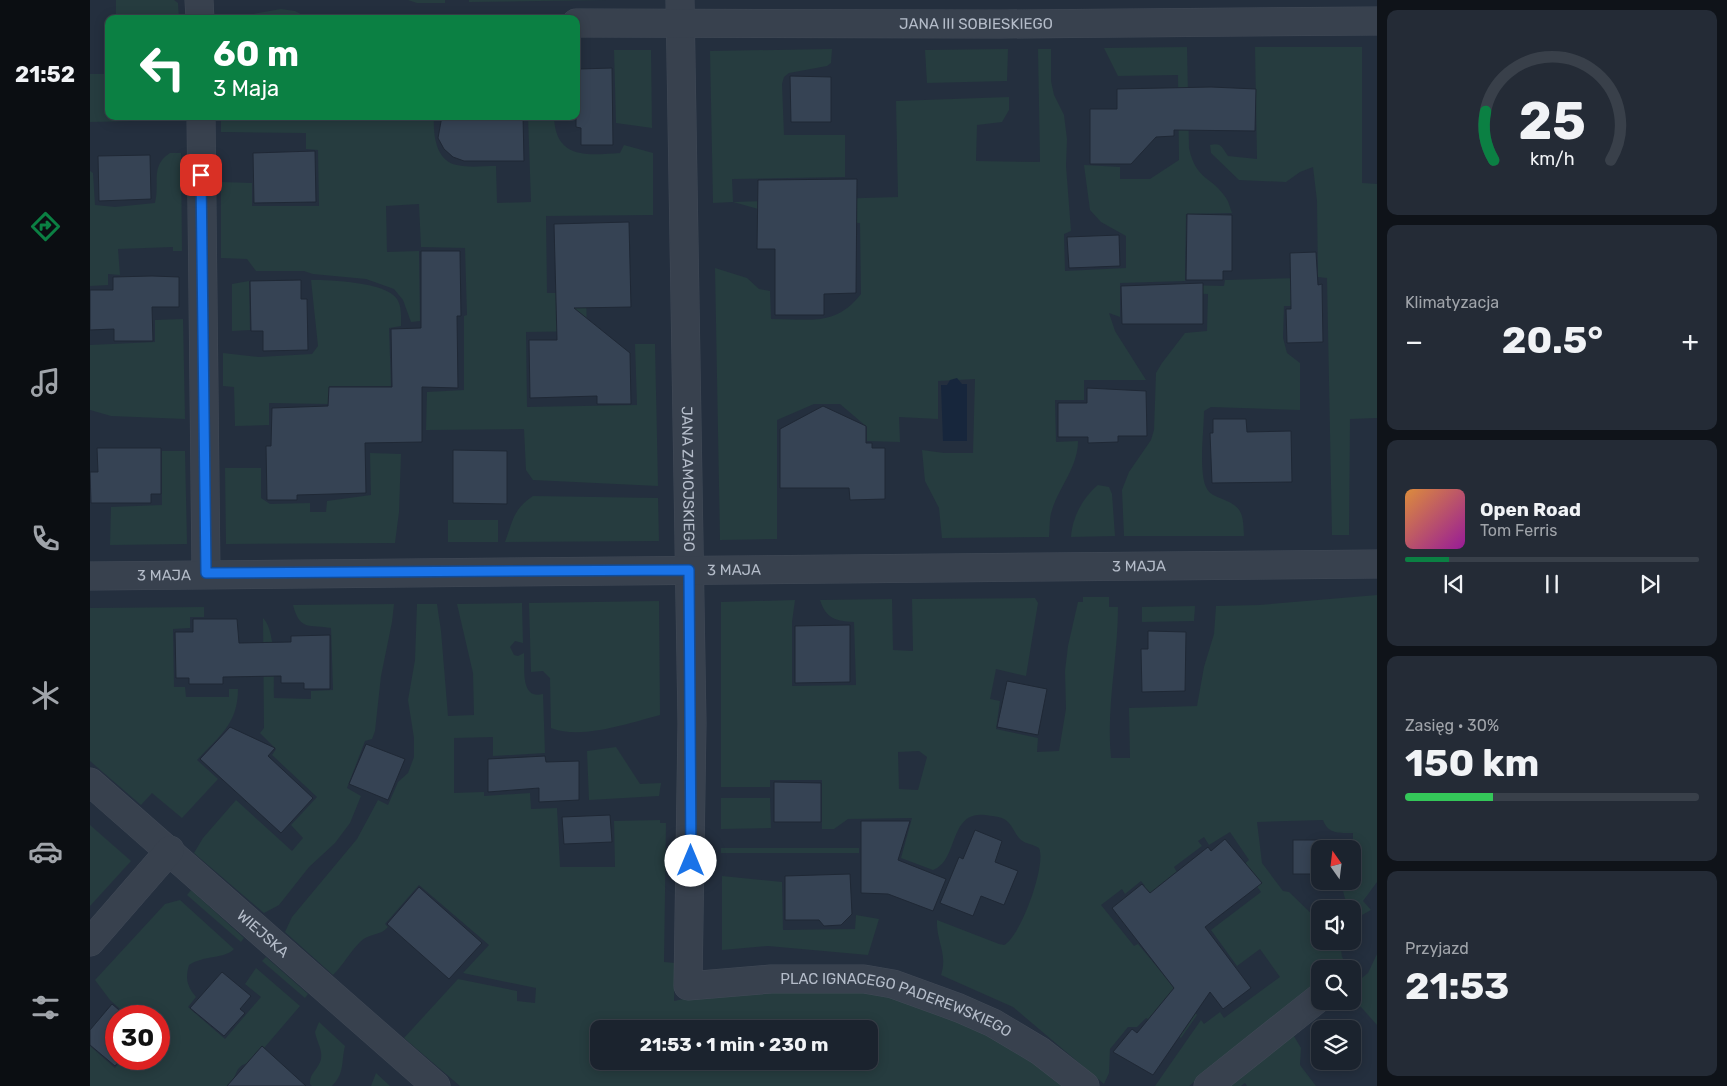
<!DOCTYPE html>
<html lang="pl">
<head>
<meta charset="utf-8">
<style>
  :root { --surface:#1b232e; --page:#242b36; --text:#f1f3f6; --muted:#a0a4aa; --line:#39404a; --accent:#0b8043 }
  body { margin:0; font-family:Rubik,sans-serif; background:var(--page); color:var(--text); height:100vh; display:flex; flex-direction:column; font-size:19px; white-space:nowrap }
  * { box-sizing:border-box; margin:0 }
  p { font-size:16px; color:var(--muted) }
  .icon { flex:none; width:28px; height:28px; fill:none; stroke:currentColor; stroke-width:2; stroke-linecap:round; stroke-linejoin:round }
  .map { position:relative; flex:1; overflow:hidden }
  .drawer { display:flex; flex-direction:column; gap:10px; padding:10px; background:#0f1319; width:350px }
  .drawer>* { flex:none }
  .guide { position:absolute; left:15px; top:15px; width:475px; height:105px; border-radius:10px; box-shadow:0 2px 12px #0003,0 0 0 1px var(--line); background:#0b8043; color:#fff; overflow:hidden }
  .needle { width:32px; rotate:346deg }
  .controls { position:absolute; left:1221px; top:840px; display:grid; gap:10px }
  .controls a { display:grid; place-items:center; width:50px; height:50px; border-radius:10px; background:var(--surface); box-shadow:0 2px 12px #0003,0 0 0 1px var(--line); font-size:25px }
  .speed { position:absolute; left:15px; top:1005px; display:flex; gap:10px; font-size:25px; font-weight:700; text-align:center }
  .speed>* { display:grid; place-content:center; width:65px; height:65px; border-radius:50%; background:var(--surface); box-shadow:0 2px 12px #0003,0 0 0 1px var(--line); line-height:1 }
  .speed .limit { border:8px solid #d22; background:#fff; color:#111 }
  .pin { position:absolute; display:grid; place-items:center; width:42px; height:42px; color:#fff; margin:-21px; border-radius:10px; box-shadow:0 2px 8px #0006 }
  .me { position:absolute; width:55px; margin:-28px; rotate:0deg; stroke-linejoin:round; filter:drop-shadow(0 0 4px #0008) }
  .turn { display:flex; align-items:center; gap:18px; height:105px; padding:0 25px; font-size:22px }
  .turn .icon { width:65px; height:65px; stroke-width:2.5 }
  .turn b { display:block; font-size:35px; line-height:42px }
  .big { font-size:38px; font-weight:700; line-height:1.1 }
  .drawer .card { flex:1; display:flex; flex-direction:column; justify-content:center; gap:8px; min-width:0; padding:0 18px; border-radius:10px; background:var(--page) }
  .drawer .dial { align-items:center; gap:0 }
  .dial svg { height:130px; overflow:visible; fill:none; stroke:var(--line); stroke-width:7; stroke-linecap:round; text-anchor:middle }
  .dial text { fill:var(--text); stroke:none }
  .song { display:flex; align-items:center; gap:15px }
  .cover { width:60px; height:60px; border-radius:8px; background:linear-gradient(135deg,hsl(30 70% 55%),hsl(300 70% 35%)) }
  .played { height:5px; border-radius:2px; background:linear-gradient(90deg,var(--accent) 15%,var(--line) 15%) }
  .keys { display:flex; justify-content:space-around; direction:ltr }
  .heat { display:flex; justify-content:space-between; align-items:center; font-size:28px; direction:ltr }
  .charge { height:8px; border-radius:4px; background:linear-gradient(90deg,#34c759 30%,var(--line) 0) }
  .trip { position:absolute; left:500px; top:1020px; width:288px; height:50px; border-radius:10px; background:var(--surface); box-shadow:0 2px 12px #0003,0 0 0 1px var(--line); font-weight:700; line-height:50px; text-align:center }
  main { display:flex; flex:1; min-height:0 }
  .menu { display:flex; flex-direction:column; width:90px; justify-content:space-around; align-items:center; background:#0b0e12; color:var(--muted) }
  .menu .icon { width:35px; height:35px }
  .menu .selected { color:var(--accent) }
  .menu b { font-size:22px; color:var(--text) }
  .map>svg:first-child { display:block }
  .green { fill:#263c3f; fill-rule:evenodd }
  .water { fill:#17263c }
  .building { fill:#364354; stroke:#1f2835 }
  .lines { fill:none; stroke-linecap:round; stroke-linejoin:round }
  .minor-casing { stroke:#414a57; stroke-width:29 }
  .minor { stroke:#38414e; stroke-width:28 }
  .route-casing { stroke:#114b97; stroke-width:12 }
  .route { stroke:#1a73e8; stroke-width:9 }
  .labels { text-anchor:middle; stroke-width:5; stroke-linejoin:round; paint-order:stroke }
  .street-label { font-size:15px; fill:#b4bcc9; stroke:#1d2633 }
</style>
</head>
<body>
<main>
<nav class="menu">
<b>21:52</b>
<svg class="icon selected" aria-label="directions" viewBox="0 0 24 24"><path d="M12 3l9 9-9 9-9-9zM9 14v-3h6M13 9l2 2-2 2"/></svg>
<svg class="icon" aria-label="music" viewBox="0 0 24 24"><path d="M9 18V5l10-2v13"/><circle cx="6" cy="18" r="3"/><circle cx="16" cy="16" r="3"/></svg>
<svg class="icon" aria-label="phone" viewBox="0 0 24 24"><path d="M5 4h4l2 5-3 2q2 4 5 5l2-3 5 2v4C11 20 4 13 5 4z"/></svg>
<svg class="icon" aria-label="climate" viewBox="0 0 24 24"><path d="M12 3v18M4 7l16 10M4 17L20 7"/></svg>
<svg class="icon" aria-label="car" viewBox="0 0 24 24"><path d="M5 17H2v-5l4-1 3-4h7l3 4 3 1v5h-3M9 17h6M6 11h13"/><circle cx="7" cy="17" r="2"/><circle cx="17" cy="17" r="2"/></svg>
<svg class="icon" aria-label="filters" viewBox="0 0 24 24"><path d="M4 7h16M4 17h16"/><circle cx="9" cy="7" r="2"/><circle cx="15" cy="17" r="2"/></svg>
</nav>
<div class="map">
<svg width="1287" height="1086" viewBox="0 0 1287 1086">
  <rect width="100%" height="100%" fill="#242f3e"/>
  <g class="green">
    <path d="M26 0H84L88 3 89 19H26Z"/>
    <path d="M318 0H355V3H327Z"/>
    <path d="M379 0H517L379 2Z"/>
    <path d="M191 9 205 11 220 19H135Z"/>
    <path d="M1097 47 1099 148C1106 181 1122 176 1136 198 1139 202 1140 208 1142 213L1096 214 1095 281 1030 283V317L1019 313 1025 331 1056 380H994V400H965L966 442 988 441C988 467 969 487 962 510 959 518 960 528 959 537L852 538 849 508 835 481 832 450 854 453H883L885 379 848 381V419L809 417 810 442 777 441V427L750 404H724L687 420V539L630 540 625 268 657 278 669 289 680 291 681 319C720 319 745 327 771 294L770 223 703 222 672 210 643 202 623 203 620 51 742 49 741 63 737 66 699 73 694 77 692 84 694 135H755V177L642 179 643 202 808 197 806 101 919 97V110L912 122 887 125 886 161 950 162 948 49H961V81L964 95 974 115 977 139 976 166 981 231 974 234 975 271 1036 268V236L1011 222 1000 210 994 165 1030 167V179H1060L1089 160 1088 75 1028 76 1014 48Z"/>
    <path d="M1165 47H1272V183L1287 184V418L1260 419 1259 535H1242L1237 278 1228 277 1227 201 1223 167 1210 172 1196 182 1149 180 1121 153 1120 145C1131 142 1132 147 1138 156L1167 159Z"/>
    <path d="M918 49 917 81 837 83 835 50Z"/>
    <path d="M524 50H561L562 128 526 123Z"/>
    <path d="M0 74H19V116H90V120L0 122Z"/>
    <path d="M131 116H344C343 133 345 161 367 165 379 168 393 166 406 166L407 203 441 202 438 116H464C465 160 498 155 530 153L534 145 563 153V215L456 216 457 293H496L497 331 436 332 437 407 547 405 545 344H565L568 486 443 480 436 470 434 429 336 430 337 392 374 390V316L377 315 375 248 331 247 329 204 296 206 297 252 329 251 330 321 321 322 313 300 304 289 276 279 223 274 214 271H166L157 259 131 258V182L162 183V206H229L228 150 216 149V133L131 132Z"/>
    <path d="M80 153H91L92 251H83V247L28 249 30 275 18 274V285L0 286V171L3 173 5 205 25 207 65 203C70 182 60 166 80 153Z"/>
    <path d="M1210 278V306H1194L1193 338 1197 353 1210 363V410L1121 407 1114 411C1114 431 1108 473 1117 489 1120 494 1125 496 1130 498 1153 507 1153 513 1154 536H1034L1032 490 1039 472 1061 440 1064 430 1066 373 1072 363 1095 333 1117 331 1118 294 1095 293V285L1134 286 1135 280Z"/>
    <path d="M221 280C241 280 296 282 307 299 312 307 311 317 311 326L299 328 301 386H239L238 404 179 403V425L145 426 144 387 133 386V353L169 357 222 354 228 346Z"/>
    <path d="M159 281 160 330 142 331V284Z"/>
    <path d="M93 319 95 419 21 416 0 410V345L65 342V320Z"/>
    <path d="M72 451H95L97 544 20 545 21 507 72 505Z"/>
    <path d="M280 453 311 454 309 512 305 543 136 544 135 468H171V498L180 504 220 503V512H236L237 501 281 495Z"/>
    <path d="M1008 485 1019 487 1022 494 1025 536 981 537C982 518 993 497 1008 485Z"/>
    <path d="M443 496 568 498 569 541 415 542C423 521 423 509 443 496Z"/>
    <rect x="358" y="520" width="50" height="22"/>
    <path d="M1287 595V882L1273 901 1281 910 1272 915C1259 911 1250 895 1254 881H1262L1263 833C1249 833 1238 834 1233 820L1167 822 1172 863 1193 891 1199 892 1230 922V941H1250L1252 957 1256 963 1247 969H1230V982L1099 1086H1065L1111 1020 1114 1024 1130 1012 1134 1018 1190 977 1170 949 1147 966 1121 930 1171 892 1152 866 1159 860 1140 832 1119 845 1114 837 1108 841 1112 846 1084 867 1088 874 1058 899 1051 890 1055 886 1051 881 1035 894 1032 889 1011 905 1044 946 1048 944 1107 1015 1091 1038 1056 1018 1047 1027H1038L1020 1049 1019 1073 1014 1084 923 1007 851 975C858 953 846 942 847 920L909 944 914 945C930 938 957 864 949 848 943 844 936 844 931 840 924 834 923 824 914 819 908 816 901 816 895 815 858 811 869 861 843 870L811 858 822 818 758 819 744 829H732V780H680V787H631V602L705 600 702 622V686L766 685 764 622C746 621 736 619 730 600L802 599 803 650 823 651 822 599 945 598 948 603 936 676 906 669 900 699 910 701 906 729 948 738 947 752 969 751 976 709 975 671 978 646 988 602H993V597H1019V607H1028C1028 657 1016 708 1021 758H1040L1039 708 1107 706 1114 667 1124 634 1126 606 1169 605ZM829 751 837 757 828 790 809 789 808 752Z"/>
    <path d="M569 601 570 715C539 723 492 740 461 728L460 678 453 671 441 672 439 603Z"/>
    <path d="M432 603 433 643 425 641 420 647 424 655 428 656 434 653C435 669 430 700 453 694L455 753 403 756V737L364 738V793L394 792V796L440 793 441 809 467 808 470 867H525L524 821 570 820V823H576L574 962 585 963 584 1001 623 993 789 992 844 1011 917 1044 976 1086H370L314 1038 368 979 427 991V1001L445 1003 446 988 373 973 399 945 329 885 295 924 298 927C291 936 278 933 270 942 259 953 254 964 243 975L195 932 202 917 267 839 288 800 298 805 308 782 318 773 324 757V738L318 700 325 660 327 604H347L351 631 358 716 384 715 383 673 367 604ZM509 1029H779V1061H509Z"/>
    <path d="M304 604 302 622 291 676 285 731 282 739 275 741 257 788 271 796 260 823 245 843 219 867 189 905 174 913 104 853 113 838 146 800 202 851 213 838 201 825 227 797 182 755 186 749 170 733 174 728 173 618C187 632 183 678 184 698L221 699V691L243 690 241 628C220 624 210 632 203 605Z"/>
    <path d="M1105 606 1104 621 1052 622V607Z"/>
    <path d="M114 607V617H100V628L83 629 84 687H95L96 697H139V689H148C148 724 129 736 107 760L128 779 92 818 62 793 51 805 0 761V608Z"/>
    <path d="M526 747 550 784 571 783 569 796 499 800 497 751Z"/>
    <path d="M631 798H680L681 828 631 829Z"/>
    <path d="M0 825 41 861 0 906Z"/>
    <rect x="631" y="848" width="138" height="5"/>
    <path d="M632 876 692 882 693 930 765 929 766 915 789 919 778 955 678 946 632 950Z"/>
    <path d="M101 890 154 938 151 942 97 895Z"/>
    <path d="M90 900 144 949C135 959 114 955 99 965 95 979 97 986 106 997L98 1007 135 1039 171 997 155 984 166 968 210 1006 162 1062C143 1065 148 1076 140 1086H0V1046L25 1068 33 1059H69V1016H38L20 1000 5 980 75 904Z"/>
    <path d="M1287 954V1025L1271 1007 1252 1003 1262 1001 1263 985 1278 973Z"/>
    <path d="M176 957 218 994 215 998 172 961Z"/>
    <path d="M229 1022 255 1046C251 1062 255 1073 242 1086H222L220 1084C219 1073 229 1069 231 1059 233 1050 226 1040 225 1032Z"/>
    <path d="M1202 1033 1211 1048 1210 1065 1226 1086H1157L1155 1083 1151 1086H1136Z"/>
    <path d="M286 1073 300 1086H281Z"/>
  </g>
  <path class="water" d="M867 378 872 384H877V441H853L851 385H857L860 380Z"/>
  <g class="building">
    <path d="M522 68 523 145H491V128L486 127V77H490L489 69Z"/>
    <path d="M700 76 741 77V122H701Z"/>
    <path d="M1121 87 1166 89 1165 131 1084 130V136L1066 137 1041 164H1000V109H1027V89Z"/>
    <path d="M352 116H433L434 161H374L363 157 354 149 348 138Z"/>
    <path d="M225 151 226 202 164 203 163 153Z"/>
    <path d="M60 155 61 199 9 201 8 156Z"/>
    <path d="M767 179 766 293 734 294V315H685V249H667L668 180Z"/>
    <path d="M1097 214 1142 215V271H1133V280H1096Z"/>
    <path d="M539 222 541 307 484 308 540 353 541 404H507V396L440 398 439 340H467L464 224Z"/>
    <path d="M1029 235 1030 266 979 268 977 237Z"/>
    <path d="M331 251H370L371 316H367L368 388 332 387V442L275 443 276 493 207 495V500H177L176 446H181L182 408 238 406 239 387H302L301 329 331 328Z"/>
    <path d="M1226 252 1228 285 1232 284 1233 342 1197 343 1196 309H1201L1200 253Z"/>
    <path d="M62 276 89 277V307H62L63 341H24V329L0 330V290H23V277Z"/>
    <path d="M211 280V299H217L218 350 173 351V331H161L160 281Z"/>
    <path d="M1113 283V324H1032L1031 286Z"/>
    <path d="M997 388 1056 391 1057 436H1028V442L998 443V437H968V403H997Z"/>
    <path d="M733 406 776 426V443H782V448H795V499L760 500 759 488H690V429Z"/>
    <path d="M1123 419H1156L1157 432 1201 431 1202 482 1122 483 1120 433H1123Z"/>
    <path d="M7 448H71V494H61V503H1L0 472H8Z"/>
    <path d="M363 450 417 451V504L363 503Z"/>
    <path d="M103 619H147L149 643 201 642V636L240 635V689H214V683H191V676L133 677V684H99V678H86L85 632H103Z"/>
    <path d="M760 625V682L705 683V626Z"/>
    <path d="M1058 631 1096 632 1095 691 1052 692 1051 649H1058Z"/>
    <path d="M917 681 957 689 948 735 907 727Z"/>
    <path d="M140 727 185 748 178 756 223 798 191 833 110 759Z"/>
    <path d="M276 744 315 759 298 800 259 784Z"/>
    <path d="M455 756 456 762 489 761V800L449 802V788L398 792V759Z"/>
    <path d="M684 782 731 783V822H684Z"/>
    <path d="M520 815 522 842 474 844 472 817Z"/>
    <path d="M771 821H820L808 860 856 879 843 911 798 894 771 893Z"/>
    <path d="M885 830 912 841 905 862 928 871 914 905 891 896 883 916 850 903 869 857 873 859Z"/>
    <path d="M1135 839 1172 883 1115 927 1161 988 1133 1009 1120 992 1063 1075 1023 1052 1042 1029 1047 1033 1084 988 1022 908 1052 884 1060 893 1118 847 1121 851Z"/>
    <rect x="1203" y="840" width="27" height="34"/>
    <path d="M760 874 762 914 751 925 734 926 729 920H695V876Z"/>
    <path d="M329 887 392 943 359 979 297 924Z"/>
    <path d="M132 972 161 996 150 1009 155 1013 134 1036 100 1008Z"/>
    <path d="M22 1004 36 1016H26V1059H31L25 1066 0 1045V1030Z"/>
    <path d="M172 1046 216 1086H137Z"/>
  </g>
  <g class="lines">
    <defs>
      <g id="minor">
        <path d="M109 0 110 19"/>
        <path id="s1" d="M590 0 602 723 598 986 681 979H774L803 984 869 1008 903 1023 950 1051 995 1086"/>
        <path id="s2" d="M486 23 911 24 1287 21"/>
        <path d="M111 116 116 573"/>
        <path id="s3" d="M0 576 1287 564"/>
        <path id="s4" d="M0 782 346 1086"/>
        <path d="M0 942 80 850"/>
        <path d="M1118 1086 1230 997"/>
      </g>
    </defs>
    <use href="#minor" class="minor-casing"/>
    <use href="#minor" class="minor"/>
  </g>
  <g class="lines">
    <defs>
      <path id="route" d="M111 175 116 573 599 570 601 861"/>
    </defs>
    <use href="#route" class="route-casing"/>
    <use href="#route" class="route"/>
  </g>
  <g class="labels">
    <g class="street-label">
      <text dy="5" stroke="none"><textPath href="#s2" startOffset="400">JANA III SOBIESKIEGO</textPath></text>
      <text dy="5" stroke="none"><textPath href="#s1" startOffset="479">JANA ZAMOJSKIEGO</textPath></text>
      <text dy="5" stroke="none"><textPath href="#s3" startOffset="1049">3 MAJA</textPath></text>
      <text dy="5" stroke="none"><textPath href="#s3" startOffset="644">3 MAJA</textPath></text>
      <text dy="5" stroke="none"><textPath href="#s3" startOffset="74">3 MAJA</textPath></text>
      <text dy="5" stroke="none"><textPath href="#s4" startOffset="230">WIEJSKA</textPath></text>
      <text dy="5" stroke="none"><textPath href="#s1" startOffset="1199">PLAC IGNACEGO PADEREWSKIEGO</textPath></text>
    </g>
  </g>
</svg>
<div class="controls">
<a><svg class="needle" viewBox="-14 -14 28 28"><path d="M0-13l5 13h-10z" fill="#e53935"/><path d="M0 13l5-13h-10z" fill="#a0a4aa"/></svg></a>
<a><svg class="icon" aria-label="sound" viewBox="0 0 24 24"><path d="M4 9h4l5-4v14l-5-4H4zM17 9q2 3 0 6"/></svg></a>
<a><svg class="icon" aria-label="search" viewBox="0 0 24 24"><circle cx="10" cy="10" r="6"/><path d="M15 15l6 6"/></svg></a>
<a><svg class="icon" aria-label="layers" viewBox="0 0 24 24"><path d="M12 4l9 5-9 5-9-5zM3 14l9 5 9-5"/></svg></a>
</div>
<div class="speed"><div class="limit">30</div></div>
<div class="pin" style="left:111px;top:175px;background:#d93025"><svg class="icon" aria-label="arrive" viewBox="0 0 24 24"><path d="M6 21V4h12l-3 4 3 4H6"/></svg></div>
<svg class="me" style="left:601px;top:861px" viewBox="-20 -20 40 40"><circle r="19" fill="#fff"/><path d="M0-13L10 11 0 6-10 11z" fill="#1a73e8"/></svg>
<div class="trip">21:53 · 1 min · 230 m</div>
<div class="guide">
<div class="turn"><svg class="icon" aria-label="left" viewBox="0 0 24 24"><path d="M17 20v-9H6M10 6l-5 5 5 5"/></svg><div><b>60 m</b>3 Maja</div></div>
</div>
</div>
<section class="drawer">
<div class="card dial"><svg viewBox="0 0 100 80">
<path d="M14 69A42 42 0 1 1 86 69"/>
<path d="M14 69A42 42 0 0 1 9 39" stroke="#0b8043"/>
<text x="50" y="56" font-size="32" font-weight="700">25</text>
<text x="50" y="72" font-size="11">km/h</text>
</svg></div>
<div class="card"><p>Klimatyzacja</p>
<div class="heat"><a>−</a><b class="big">20.5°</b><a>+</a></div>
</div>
<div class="card">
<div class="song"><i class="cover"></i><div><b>Open Road</b><p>Tom Ferris</p></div></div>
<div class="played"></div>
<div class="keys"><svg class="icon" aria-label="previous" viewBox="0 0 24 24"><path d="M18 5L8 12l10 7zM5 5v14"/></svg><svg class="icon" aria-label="pause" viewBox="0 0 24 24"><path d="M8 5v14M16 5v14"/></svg><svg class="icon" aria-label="next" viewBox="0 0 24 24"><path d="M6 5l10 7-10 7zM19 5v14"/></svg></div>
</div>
<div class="card"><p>Zasięg · 30%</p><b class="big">150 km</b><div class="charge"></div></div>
<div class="card"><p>Przyjazd</p><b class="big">21:53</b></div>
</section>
</main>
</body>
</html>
